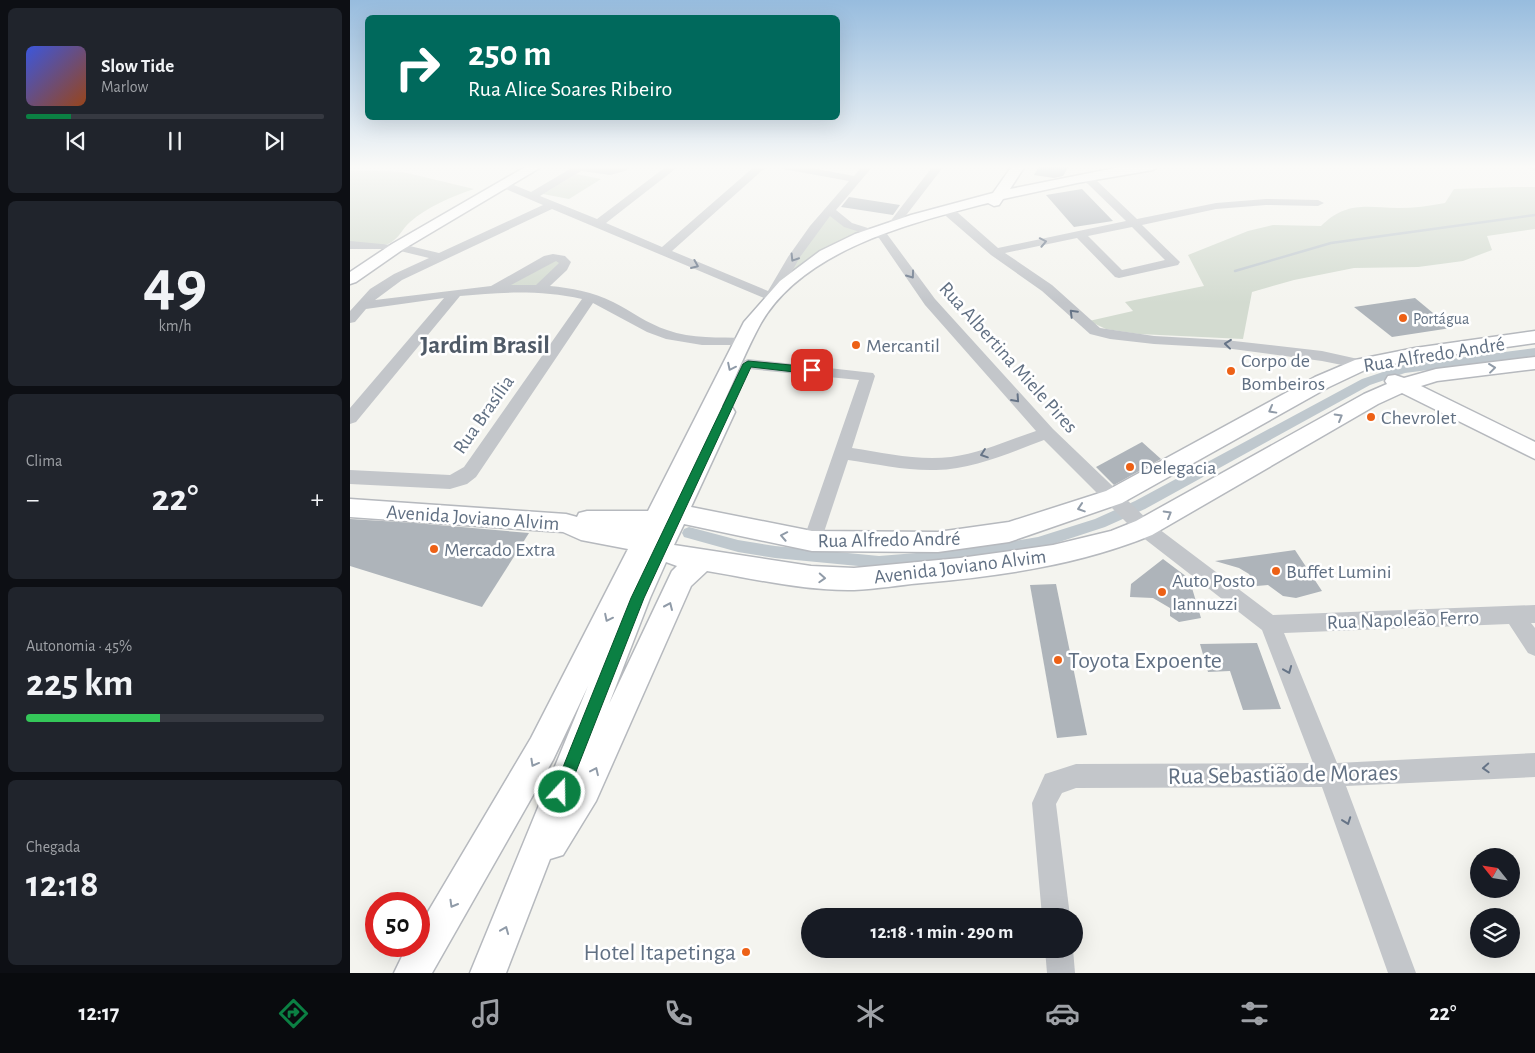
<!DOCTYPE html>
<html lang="pt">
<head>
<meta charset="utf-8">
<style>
  :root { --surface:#171b24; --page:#20242c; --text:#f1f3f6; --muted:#9ea1a6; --line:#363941; --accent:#0b8043 }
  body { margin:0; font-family:"Alegreya Sans",sans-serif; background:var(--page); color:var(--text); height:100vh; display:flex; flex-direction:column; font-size:19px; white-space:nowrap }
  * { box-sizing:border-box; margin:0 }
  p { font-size:16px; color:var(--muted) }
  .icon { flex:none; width:28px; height:28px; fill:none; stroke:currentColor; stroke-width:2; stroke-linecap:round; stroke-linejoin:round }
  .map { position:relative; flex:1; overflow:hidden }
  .drawer { display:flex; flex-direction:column; gap:8px; padding:8px; background:#0d0f14; width:350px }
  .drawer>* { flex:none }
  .top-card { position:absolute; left:15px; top:15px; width:475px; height:105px; border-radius:8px; box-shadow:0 5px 20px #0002; background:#00695c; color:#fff; overflow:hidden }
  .needle { width:32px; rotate:300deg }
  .buttons { position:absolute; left:1120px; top:848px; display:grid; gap:10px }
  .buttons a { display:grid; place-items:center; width:50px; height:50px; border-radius:50%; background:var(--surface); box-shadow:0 5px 20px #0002; font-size:25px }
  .speed { position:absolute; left:15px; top:892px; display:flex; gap:10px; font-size:25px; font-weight:700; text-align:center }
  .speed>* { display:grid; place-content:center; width:65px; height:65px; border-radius:50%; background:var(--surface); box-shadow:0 5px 20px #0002; line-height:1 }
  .speed .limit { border:8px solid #d22; background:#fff; color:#111 }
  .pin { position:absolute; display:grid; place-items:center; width:42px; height:42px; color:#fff; margin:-21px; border-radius:10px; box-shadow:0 2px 8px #0006 }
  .me { position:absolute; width:55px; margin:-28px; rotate:21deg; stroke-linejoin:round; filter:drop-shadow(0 0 4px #0008) }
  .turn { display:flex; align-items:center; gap:18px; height:105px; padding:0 20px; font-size:22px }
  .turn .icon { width:65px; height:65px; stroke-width:2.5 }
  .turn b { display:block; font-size:35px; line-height:42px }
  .big { font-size:38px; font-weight:700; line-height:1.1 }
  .drawer .card { flex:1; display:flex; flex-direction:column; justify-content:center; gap:8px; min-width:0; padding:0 18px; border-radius:8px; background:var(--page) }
  .drawer .dial { align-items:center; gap:0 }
  .dial b { font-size:65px; line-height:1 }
  .song { display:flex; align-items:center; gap:15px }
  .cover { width:60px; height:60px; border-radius:8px; background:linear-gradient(135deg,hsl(230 70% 55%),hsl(20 70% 35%)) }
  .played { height:5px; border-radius:2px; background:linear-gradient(90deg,var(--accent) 15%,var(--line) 15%) }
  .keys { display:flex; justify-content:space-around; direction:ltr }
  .heat { display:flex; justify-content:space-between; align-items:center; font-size:28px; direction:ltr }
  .charge { height:8px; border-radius:4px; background:linear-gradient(90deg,#34c759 45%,var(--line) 0) }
  .trip { position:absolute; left:451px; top:908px; width:282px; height:50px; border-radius:25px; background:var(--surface); box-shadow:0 5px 20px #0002; font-weight:700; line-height:50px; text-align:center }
  .dock { display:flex; height:80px; justify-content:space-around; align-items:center; background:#090b0e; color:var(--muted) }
  .dock .icon { width:35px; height:35px }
  .dock .on { color:var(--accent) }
  .dock b { font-size:22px; color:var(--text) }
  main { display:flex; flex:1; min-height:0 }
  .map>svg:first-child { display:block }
  .green { fill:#d3dbd0 }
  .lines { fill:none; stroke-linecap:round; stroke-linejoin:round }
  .stream { stroke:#bfc8ce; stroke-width:2.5 }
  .canal { fill:#bfc8ce; fill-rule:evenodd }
  .building { fill:#aeb4ba }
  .major-casing { stroke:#b6b9be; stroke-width:3 }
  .minor { fill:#c3c6ca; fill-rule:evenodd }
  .major { fill:#fff; fill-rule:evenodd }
  .oneway { stroke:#667487 }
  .oneway2 { stroke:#909ba8 }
  .route { fill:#0b8043; stroke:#07532c }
  .poi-dot { fill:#ed6116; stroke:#fff; stroke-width:2 }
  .labels { text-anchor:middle; stroke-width:5; stroke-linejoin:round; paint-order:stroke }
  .far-poi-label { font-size:16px; fill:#617083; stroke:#fff; text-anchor:start }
  .poi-label { font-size:20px; fill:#617083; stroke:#fff; text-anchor:start }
  .street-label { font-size:20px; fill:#617083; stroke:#fff }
  .near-poi-label { font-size:24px; fill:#617083; stroke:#fff; text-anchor:start }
  .near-street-label { font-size:24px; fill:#617083; stroke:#fff }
  .district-label { font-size:25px; font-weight:bold; fill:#4f5a67; stroke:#fff }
</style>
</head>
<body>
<main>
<section class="drawer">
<div class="card">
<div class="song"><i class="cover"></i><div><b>Slow Tide</b><p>Marlow</p></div></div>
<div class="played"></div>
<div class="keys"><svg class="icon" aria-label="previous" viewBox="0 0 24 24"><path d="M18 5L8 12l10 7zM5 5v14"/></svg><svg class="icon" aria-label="pause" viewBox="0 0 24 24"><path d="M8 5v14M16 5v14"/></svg><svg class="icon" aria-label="next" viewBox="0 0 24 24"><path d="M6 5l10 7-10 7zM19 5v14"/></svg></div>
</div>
<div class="card dial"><b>49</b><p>km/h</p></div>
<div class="card"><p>Clima</p>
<div class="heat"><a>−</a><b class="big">22°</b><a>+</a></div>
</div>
<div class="card"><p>Autonomia · 45%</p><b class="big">225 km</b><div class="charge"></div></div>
<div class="card"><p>Chegada</p><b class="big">12:18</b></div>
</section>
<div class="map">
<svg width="1185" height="973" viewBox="0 0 1185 973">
  <rect width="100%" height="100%" fill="#f4f4ef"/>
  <g class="green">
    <path d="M0 170 53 172 124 189C103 196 77 207 60 222 52 229 48 240 38 244 31 247 9 244 0 243Z"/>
    <path d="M226 174 251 179 219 199 193 194Z"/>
    <path d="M1164 187H1185V229L1137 236 1142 250 1113 261 1068 267 1004 268 944 280 902 292 893 339 789 334 756 329 739 321 783 311 775 302 854 286 838 255 898 231 923 225 971 226C996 201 1016 207 1048 208 1064 208 1079 206 1095 203L1104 189Z"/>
    <path d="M479 212 519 234 426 291Z"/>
    <path d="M205 259 213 263 188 289H146Z"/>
  </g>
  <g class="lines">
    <path class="stream" d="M885 271 981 243 1185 215"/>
    <path class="canal" d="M1185 348V356L1055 373 1020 385 795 509 755 527 688 549 616 561 529 568 425 558 388 552 334 537 332 533 334 529 339 527 388 540 425 546 529 556 616 549 688 537 745 519 785 501 1012 379 1054 365Z"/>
  </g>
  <g class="building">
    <path d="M689 166H719L713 176 704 178 684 175Z"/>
    <path d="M732 189 763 221 724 227 696 195Z"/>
    <path d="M499 197 550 205 543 215 491 207Z"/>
    <path d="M1065 298 1101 328 1042 337 1004 307Z"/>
    <path d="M792 442 811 459 764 485 746 467Z"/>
    <path d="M0 519 65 523 179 533 132 607 0 566Z"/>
    <path d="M945 550 972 591 946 598 933 596 918 585 907 586 899 574 889 568 865 561Z"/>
    <path d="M813 559 845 583 842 588 851 618 829 622 820 616V608L803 598 780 597 781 584Z"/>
    <path d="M706 584 737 735 707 738 680 585Z"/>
    <path d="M907 643 931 709 893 710 880 671 858 672 850 644Z"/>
  </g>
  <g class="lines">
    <defs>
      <g id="major">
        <path d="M177 166H193L52 250 6 282 0 284V272L42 244Z"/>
        <path d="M662 166H675L660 189 775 166H809L803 170 727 183 653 199 649 205 644 206 638 203C561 223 454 249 411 323 396 350 385 379 372 406L382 407 385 412 341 507 462 531 588 532 659 522 756 491 965 377 1005 360 1065 348 1185 331V343L1065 360 1017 369 979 387 772 503 659 542 588 552 462 551 334 524 324 545 461 566 504 568 610 558 703 545 761 531 786 521 1014 394 1037 384 1035 381 1038 376 1045 375 1054 378 1086 369 1185 357V369L1087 381 1071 386 1185 442V459L1052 393 1028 404 802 535C729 565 651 576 572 583 550 585 527 589 504 590 455 591 405 579 357 571L341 586 246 801 213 855 200 859 156 973H120L238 686 203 760 82 973H44L57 946H69V927L181 738 278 549 231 540 213 532 0 517V499L216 514 227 517 229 513 237 511H298L394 322 430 281 470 251 505 234 561 215 643 193ZM316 562 327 566 322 571 259 704 300 598Z"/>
      </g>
    </defs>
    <use href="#major" class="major-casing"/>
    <g class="minor">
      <path d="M225 166 260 168 282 166 275 171 260 175 231 171 190 196 247 219 317 166H329L256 223 312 247 405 166H417L322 251 418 291 438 257 460 226 499 181 433 169 428 166H452L504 176 512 166H523L486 210 502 223 537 234 585 299 703 429 801 523 923 615 1185 605V623H1181L1185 628V656L1178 653 1159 624 934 633 987 763 1185 753V777L996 786 1066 973H1038L972 787 726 788 712 793 706 804 720 916H692L682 803 695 774 726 764 963 763 912 630 787 533 694 440C659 453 624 469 586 470 557 471 527 464 498 460L471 541 469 546 462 549 455 546 453 541 509 380 398 369 393 367 391 364 393 361 398 359 523 373 525 376 502 448C535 453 568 461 601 457 631 453 658 440 686 431L575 305 529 238 494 227 480 216 450 257 426 300 421 301 202 209 52 280 25 300 141 286 194 256 203 254 215 256 221 262 217 270 200 286C221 288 243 292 263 302 281 311 298 324 317 330 342 339 369 337 394 338L399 339 401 342 399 345H352L316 339 297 332 243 303 126 477 117 484 100 489 0 484V470L100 475 114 467 232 299C191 290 151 292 110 296L6 422 0 424V408L94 298 16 309 5 322 0 323V311L20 289 44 274 79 258 42 249H0V241L42 245 47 243 89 253 193 205 151 187 150 185 151 183H159L181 192ZM206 261 209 263 207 265 186 285H161Z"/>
      <path d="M583 166H594L547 227H539L537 225 539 223Z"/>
      <path d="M1176 166H1185V170L1177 168Z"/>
      <path d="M731 175 746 180 787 219 866 203 916 199 968 200 974 203 968 206 916 205 866 209 792 225 830 262 828 265 769 278 765 277 727 238 655 253 702 285 750 328 804 336 875 340 972 351 1017 361 1019 364 1017 367 1012 369 972 361 875 348 804 344 760 339 740 334 692 291 641 255 589 210 595 207 607 212 648 248 776 221 738 184 726 178ZM782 227 815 260 772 270 738 236Z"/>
      <path d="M695 949H723L725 973H697Z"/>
    </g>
    <use href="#major" class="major"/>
  </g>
  <defs><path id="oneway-chevron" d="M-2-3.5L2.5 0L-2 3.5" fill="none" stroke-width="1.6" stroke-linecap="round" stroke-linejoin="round" transform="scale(1.25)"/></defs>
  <g class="oneway">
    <use href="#oneway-chevron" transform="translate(693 242) rotate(-11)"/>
    <use href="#oneway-chevron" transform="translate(444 258) rotate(122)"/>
    <use href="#oneway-chevron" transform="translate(345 265) rotate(23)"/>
    <use href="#oneway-chevron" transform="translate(561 275) rotate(54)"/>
    <use href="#oneway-chevron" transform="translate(723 313) rotate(-135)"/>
    <use href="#oneway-chevron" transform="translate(878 344) rotate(-174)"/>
    <use href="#oneway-chevron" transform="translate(666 399) rotate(48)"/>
    <use href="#oneway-chevron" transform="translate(634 454) rotate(161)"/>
    <use href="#oneway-chevron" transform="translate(938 670) rotate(68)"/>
    <use href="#oneway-chevron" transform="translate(1136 768) rotate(177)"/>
    <use href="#oneway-chevron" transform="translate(997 821) rotate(70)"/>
  </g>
  <g class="oneway2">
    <use href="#oneway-chevron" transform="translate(381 367) rotate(116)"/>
    <use href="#oneway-chevron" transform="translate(1142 368) rotate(-7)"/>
    <use href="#oneway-chevron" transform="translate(922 410) rotate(151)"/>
    <use href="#oneway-chevron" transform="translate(989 417) rotate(-30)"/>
    <use href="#oneway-chevron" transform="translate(731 508) rotate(162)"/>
    <use href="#oneway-chevron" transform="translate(818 514) rotate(-30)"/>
    <use href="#oneway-chevron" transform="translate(434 536) rotate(-169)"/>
    <use href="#oneway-chevron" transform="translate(472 578) rotate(3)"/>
    <use href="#oneway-chevron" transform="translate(319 606) rotate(-66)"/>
    <use href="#oneway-chevron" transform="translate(258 618) rotate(116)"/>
    <use href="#oneway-chevron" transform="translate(184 763) rotate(119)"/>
    <use href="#oneway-chevron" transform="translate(245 771) rotate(-65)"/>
    <use href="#oneway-chevron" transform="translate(103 904) rotate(120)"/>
    <use href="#oneway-chevron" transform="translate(155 930) rotate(-68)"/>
  </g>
  <linearGradient id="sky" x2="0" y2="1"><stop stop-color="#97bcde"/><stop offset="0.55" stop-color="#fafaf8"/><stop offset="1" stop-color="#fafaf8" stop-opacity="0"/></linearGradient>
  <rect width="1185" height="303" fill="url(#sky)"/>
  <path class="route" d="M398 361 462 367 467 370 462 374 401 367 294 598 216 797 210 800 205 797 203 792 281 598 393 364Z"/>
  <g class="poi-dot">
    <circle cx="1053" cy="318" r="5"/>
    <circle cx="506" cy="345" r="5"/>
    <circle cx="881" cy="371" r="5"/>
    <circle cx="1021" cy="417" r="5"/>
    <circle cx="780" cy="467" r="5"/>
    <circle cx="84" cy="549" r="5"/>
    <circle cx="926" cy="571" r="5"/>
    <circle cx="812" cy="592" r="5"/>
    <circle cx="708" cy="660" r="5"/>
    <circle cx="396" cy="952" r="5"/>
  </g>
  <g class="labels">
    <g class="far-poi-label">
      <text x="1063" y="324">Portágua</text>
    </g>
    <g class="poi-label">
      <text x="516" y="352">Mercantil</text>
      <text x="891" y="367">Corpo de<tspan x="891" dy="23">Bombeiros</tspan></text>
      <text x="1031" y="424">Chevrolet</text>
      <text x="790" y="474">Delegacia</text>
      <text x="94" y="556">Mercado Extra</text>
      <text x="936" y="578">Buffet Lumini</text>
      <text x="822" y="587">Auto Posto<tspan x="822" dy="23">Iannuzzi</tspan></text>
    </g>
    <g class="street-label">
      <text transform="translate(1084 354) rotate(-9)" y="7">Rua Alfredo André</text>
      <text transform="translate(659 357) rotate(48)" y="7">Rua Albertina Miele Pires</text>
      <text transform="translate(133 414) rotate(-55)" y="7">Rua Brasília</text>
      <text transform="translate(123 517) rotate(4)" y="7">Avenida Joviano Alvim</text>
      <text transform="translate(539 539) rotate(-1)" y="7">Rua Alfredo André</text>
      <text transform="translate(610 566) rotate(-7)" y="7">Avenida Joviano Alvim</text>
      <text transform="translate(1053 619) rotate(-2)" y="7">Rua Napoleão Ferro</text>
    </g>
    <g class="near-poi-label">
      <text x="718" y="668">Toyota Expoente</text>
      <text x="386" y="960" text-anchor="end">Hotel Itapetinga</text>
    </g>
    <g class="near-street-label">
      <text transform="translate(933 774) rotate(-1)" y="8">Rua Sebastião de Moraes</text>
    </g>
    <g class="district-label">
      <text x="135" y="353">Jardim Brasil</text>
    </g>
  </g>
</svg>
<div class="buttons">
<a><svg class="needle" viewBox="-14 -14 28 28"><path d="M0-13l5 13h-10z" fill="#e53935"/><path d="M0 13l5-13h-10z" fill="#9ea1a6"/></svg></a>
<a><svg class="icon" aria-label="layers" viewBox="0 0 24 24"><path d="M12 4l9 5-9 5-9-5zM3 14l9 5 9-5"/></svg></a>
</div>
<div class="speed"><div class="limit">50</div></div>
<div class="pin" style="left:462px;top:370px;background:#d93025"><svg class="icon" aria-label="arrive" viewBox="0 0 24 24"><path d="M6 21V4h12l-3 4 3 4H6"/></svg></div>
<svg class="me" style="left:210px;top:792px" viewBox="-20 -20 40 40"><circle r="17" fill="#0b8043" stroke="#fff" stroke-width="3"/><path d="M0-11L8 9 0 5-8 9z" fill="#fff"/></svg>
<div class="trip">12:18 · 1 min · 290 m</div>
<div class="top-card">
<div class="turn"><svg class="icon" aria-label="right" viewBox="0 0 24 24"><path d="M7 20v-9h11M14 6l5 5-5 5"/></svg><div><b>250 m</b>Rua Alice Soares Ribeiro</div></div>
</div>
</div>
</main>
<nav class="dock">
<b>12:17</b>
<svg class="icon on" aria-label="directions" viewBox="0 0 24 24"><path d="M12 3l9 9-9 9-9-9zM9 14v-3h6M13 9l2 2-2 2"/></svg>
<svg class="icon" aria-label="music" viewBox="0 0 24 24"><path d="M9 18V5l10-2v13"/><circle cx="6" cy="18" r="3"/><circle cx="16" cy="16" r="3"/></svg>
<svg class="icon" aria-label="phone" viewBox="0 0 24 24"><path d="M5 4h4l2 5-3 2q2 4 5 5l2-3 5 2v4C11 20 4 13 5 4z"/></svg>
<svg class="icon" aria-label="climate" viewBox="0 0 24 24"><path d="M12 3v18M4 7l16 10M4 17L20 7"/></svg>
<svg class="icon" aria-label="car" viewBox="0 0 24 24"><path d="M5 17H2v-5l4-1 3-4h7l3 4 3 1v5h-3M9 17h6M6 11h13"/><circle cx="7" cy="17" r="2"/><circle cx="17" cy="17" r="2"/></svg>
<svg class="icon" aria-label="filters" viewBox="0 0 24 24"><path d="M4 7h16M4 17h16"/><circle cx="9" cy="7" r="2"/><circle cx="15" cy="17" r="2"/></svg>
<b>22°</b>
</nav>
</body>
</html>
